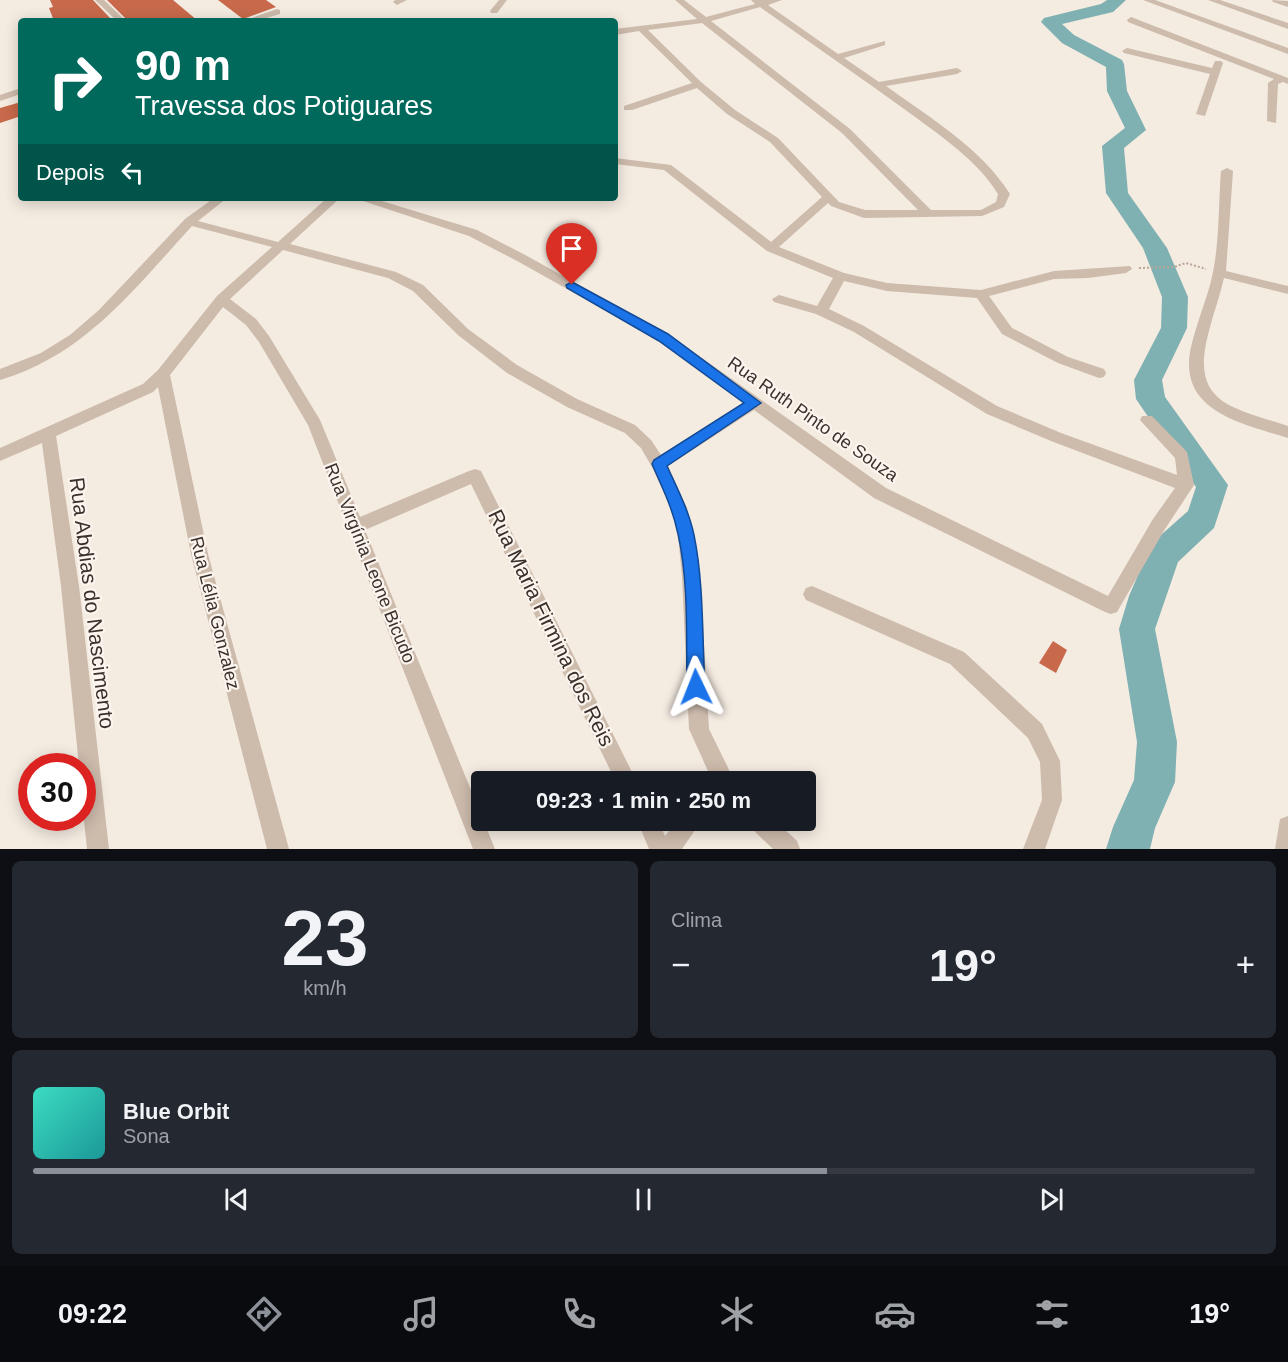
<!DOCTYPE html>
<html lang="pt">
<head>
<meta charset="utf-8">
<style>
  :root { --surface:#171b24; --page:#242831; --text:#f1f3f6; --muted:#9ea1a6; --line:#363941; --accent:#8c9099 }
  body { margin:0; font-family:Arial,sans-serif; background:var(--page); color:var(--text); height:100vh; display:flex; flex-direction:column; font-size:22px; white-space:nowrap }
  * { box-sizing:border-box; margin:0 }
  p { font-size:20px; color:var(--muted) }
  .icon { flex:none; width:33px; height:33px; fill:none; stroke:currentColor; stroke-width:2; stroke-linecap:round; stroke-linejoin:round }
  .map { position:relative; height:849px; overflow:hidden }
  .details { display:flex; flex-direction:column; gap:12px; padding:12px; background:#0d0f14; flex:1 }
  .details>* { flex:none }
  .hud { position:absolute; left:18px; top:18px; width:600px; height:183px; border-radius:6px; box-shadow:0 3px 15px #0003; background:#00695c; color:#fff; overflow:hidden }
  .speed { position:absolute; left:18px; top:753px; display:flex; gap:12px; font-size:30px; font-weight:700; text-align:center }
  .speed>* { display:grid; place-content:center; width:78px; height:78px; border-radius:50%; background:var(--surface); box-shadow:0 3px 15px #0003; line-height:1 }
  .speed .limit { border:9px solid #d22; background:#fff; color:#111 }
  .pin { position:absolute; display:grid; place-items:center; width:51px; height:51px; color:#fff; margin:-62px -26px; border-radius:50% 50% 50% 0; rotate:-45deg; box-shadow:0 0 6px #0007 }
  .pin .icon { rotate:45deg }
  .me { position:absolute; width:66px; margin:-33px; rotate:358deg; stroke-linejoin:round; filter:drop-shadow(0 0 4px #0008) }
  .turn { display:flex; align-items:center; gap:21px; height:126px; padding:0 18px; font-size:27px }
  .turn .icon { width:78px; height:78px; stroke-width:2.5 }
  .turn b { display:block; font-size:42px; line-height:51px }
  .then { display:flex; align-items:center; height:57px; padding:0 18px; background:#0003; gap:12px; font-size:22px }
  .big { font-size:45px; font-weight:700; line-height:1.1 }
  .details .tile { flex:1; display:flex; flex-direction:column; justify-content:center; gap:9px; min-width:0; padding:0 21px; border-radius:9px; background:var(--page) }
  .details .dial { align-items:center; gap:0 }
  .dial b { font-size:78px; line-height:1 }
  .song { display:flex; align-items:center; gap:18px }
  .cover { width:72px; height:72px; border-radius:9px; background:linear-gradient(135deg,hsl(170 70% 55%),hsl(180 70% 35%)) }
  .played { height:6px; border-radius:3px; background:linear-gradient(90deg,var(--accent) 65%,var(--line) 65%) }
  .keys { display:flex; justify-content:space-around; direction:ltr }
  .heat { display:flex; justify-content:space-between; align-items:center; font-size:33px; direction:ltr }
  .details .tiles { flex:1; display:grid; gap:12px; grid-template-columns:1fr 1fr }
  .tile:last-child { grid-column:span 2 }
  .trip { position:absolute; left:471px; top:771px; width:345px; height:60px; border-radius:6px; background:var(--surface); box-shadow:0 3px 15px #0003; font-weight:700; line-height:60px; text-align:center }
  .tabs { display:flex; height:96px; justify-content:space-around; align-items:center; background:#090b0e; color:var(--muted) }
  .tabs .icon { width:42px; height:42px }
  .tabs .on { color:var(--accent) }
  .tabs b { font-size:27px; color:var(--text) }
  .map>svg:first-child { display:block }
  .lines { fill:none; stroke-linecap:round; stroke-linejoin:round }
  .river { fill:#7fb0b2; fill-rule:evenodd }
  .building { fill:#c8694b }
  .path { stroke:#b9a596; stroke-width:2; stroke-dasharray:2 2; stroke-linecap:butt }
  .minor { fill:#cdbbac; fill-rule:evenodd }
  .route { fill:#1a73e8; stroke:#114b97; stroke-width:1.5 }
  .labels { text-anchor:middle; stroke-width:4.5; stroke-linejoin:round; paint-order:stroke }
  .street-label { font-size:18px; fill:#3b302b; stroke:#fbf5ee }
  .near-street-label { font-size:21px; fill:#3b302b; stroke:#fbf5ee }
</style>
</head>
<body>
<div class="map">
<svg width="1288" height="849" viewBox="0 0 1288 849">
  <rect width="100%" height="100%" fill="#f4ebe1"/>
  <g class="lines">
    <path class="river" d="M1107 0H1126L1113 12 1062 24 1074 35 1122 60 1124 64 1127 91 1146 130 1124 148 1128 193 1167 248 1188 297 1187 328 1162 380 1165 397 1228 485 1214 528 1178 562 1155 629 1177 742 1175 782 1155 828 1150 849H1106L1113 827 1134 780 1137 742 1119 629 1129 596 1152 543 1188 511 1196 487 1136 399 1134 380 1161 328 1162 297 1143 248 1106 193 1102 146 1125 128 1107 91 1106 67 1062 43 1041 22 1044 18 1101 4Z"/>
  </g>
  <g class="building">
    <path d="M50 0H93L110 18 100 21H54L49 8 53 7Z"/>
    <path d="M107 0H173L198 21H128Z"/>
    <path d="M218 0H266L276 7 243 19Z"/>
    <path d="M21 102V116L0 123V108Z"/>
    <path d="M1053 641 1067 650 1056 673 1039 663Z"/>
  </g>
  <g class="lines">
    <path class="path" d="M1139 268 1174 267 1186 263 1206 269"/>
    <g class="minor">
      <path d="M95 0H104L126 21H117Z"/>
      <path d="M395 0H407L397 5 393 2Z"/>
      <path d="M499 0H507L497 13H491L490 11Z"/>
      <path d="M675 0H684L706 17 755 4 751 0H782L768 5 838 54 885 41V45L844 58 879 82 957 68 962 71 957 74 886 86C929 117 981 148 1010 194L1004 207 982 216 864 218 831 206 828 203 779 247 844 273 887 283 981 290 1054 271 1130 266 1132 269 1126 273 1088 278 1054 279 989 296 1012 328 1068 357 1104 369 1106 373 1104 377 1099 378 1058 363 1002 334 977 298 887 291 844 281 829 309 864 326 997 406 1061 433 1177 475 1175 458 1140 420 1142 416H1152L1187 452 1194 485 1165 529 1117 612 1111 614 1105 612 874 498 754 410 668 466 687 508 694 535 700 576 709 729 735 782H713L689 729 682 576 678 535 671 508 652 467 641 448 625 433 567 407 507 373 458 335 413 291 388 278 283 250 230 299 256 319 269 336 320 420 360 517 469 471 475 469 481 471 637 782H616L471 484 365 530 495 849H473L308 425 259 342 246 325 223 307 170 375 208 554 289 849H267L191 554 158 387 153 392 56 436 79 586 109 849H87L82 802V766H79L61 586 42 443 0 461V448L143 384 158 370 217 296 272 247 192 226C134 289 85 355 0 380V369L41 353 70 335 99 310 185 219 214 198H227L198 221 278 242 327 198H340L290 244 396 272 423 285 468 329 517 365 577 399 635 425 651 440 661 455 744 402 658 340 519 262 469 236 354 198H372L477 230 527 256 668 334 886 488 1108 596 1153 519 1175 488 1051 441 987 414 854 332 816 314 774 302 772 299 779 295 817 306 833 278 767 251 664 170 615 164V158L671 165 771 242 822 197 770 142 727 114 697 88 632 110H624V106L692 83 639 31 615 35V29L697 19ZM760 7C810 43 861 77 911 114 942 137 978 161 998 194L996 202 981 210H931L850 129 711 21ZM702 23 842 133 918 210H865L839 202 778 138 735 110 701 82 648 30Z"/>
      <path d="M1143 0H1155L1288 48V54Z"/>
      <path d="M1208 0H1220L1288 23V29Z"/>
      <path d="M1272 0 1288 1V7L1273 2Z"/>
      <path d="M277 9 280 10V14L256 21H243Z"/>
      <path d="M1131 17 1288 78V84L1283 82 1278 84 1276 123 1267 121 1268 83 1274 79 1128 22 1127 20Z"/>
      <path d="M1127 48 1212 68 1215 61H1221L1223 63 1205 116 1196 114 1210 74 1124 53 1122 51Z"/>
      <path d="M21 88V94L0 101V95Z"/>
      <path d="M1227 168 1233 171 1226 271 1288 286V294L1224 278C1220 296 1213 314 1209 331 1189 404 1231 407 1288 426V438C1240 423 1177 411 1191 347 1196 326 1204 306 1210 285 1220 248 1218 209 1221 171Z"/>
      <path d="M812 586 964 652 1042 724 1060 761 1062 800 1045 849H1023L1042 800 1040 762 1028 738 950 664 806 600 803 594 806 588Z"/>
      <path d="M1288 816V849H1275L1280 819Z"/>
      <path d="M637 820H658L665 836 678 820H702L682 849H649Z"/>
      <path d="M749 820H775L797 841 800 849H773L751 828Z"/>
    </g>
  </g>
  <path class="route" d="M572 282 668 334 761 403 667 466C677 488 689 511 694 535 704 584 702 637 705 687L702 693 696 695 690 693 687 687C686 637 689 583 678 534 673 509 662 487 652 464L654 460 744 403 659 341 567 288 566 285Z"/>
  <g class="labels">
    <g class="street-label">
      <text transform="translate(813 419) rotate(35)" y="6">Rua Ruth Pinto de Souza</text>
      <text transform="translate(370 563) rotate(68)" y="6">Rua Virgínia Leone Bicudo</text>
      <text transform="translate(215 613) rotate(76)" y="6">Rua Lélia Gonzalez</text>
    </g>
    <g class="near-street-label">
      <text transform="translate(92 603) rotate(83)" y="7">Rua Abdias do Nascimento</text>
      <text transform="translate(551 628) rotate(64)" y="7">Rua Maria Firmina dos Reis</text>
    </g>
  </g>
</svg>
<div class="speed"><div class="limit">30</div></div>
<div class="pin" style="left:572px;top:285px;background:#d93025"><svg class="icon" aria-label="arrive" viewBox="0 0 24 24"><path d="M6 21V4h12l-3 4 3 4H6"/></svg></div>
<svg class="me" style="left:696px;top:687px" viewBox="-20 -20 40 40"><path d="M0-17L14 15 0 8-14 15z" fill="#1a73e8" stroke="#fff" stroke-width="4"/></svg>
<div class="trip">09:23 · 1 min · 250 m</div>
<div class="hud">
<div class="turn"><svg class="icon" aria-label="right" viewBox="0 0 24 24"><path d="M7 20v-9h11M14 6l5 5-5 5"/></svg><div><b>90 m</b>Travessa dos Potiguares</div></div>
<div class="then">Depois<svg class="icon" aria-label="left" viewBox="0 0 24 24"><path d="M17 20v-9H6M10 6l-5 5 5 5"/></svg></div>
</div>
</div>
<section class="details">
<div class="tiles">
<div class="tile dial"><b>23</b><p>km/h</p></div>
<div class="tile"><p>Clima</p>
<div class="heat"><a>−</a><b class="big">19°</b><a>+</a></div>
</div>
<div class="tile">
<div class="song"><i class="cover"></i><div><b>Blue Orbit</b><p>Sona</p></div></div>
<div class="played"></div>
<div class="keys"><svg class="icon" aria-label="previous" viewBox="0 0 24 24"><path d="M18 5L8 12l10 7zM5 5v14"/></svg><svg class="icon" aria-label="pause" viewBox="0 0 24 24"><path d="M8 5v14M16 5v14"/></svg><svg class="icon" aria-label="next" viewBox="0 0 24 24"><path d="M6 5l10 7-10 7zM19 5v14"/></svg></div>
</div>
</div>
</section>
<nav class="tabs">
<b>09:22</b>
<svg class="icon on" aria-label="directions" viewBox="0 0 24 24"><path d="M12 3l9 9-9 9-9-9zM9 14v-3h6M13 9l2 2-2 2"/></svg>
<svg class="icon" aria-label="music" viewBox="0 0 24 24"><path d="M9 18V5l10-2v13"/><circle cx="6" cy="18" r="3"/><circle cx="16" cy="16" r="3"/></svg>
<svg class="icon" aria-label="phone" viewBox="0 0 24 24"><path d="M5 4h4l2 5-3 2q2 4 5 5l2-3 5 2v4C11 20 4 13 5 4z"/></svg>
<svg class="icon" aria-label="climate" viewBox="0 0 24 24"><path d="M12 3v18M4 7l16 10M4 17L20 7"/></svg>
<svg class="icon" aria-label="car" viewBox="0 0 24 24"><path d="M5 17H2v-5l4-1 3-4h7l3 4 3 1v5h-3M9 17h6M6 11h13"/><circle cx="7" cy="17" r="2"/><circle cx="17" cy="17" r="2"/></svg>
<svg class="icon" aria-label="filters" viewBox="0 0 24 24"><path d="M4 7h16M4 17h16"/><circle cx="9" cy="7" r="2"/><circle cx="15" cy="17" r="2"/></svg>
<b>19°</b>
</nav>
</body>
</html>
